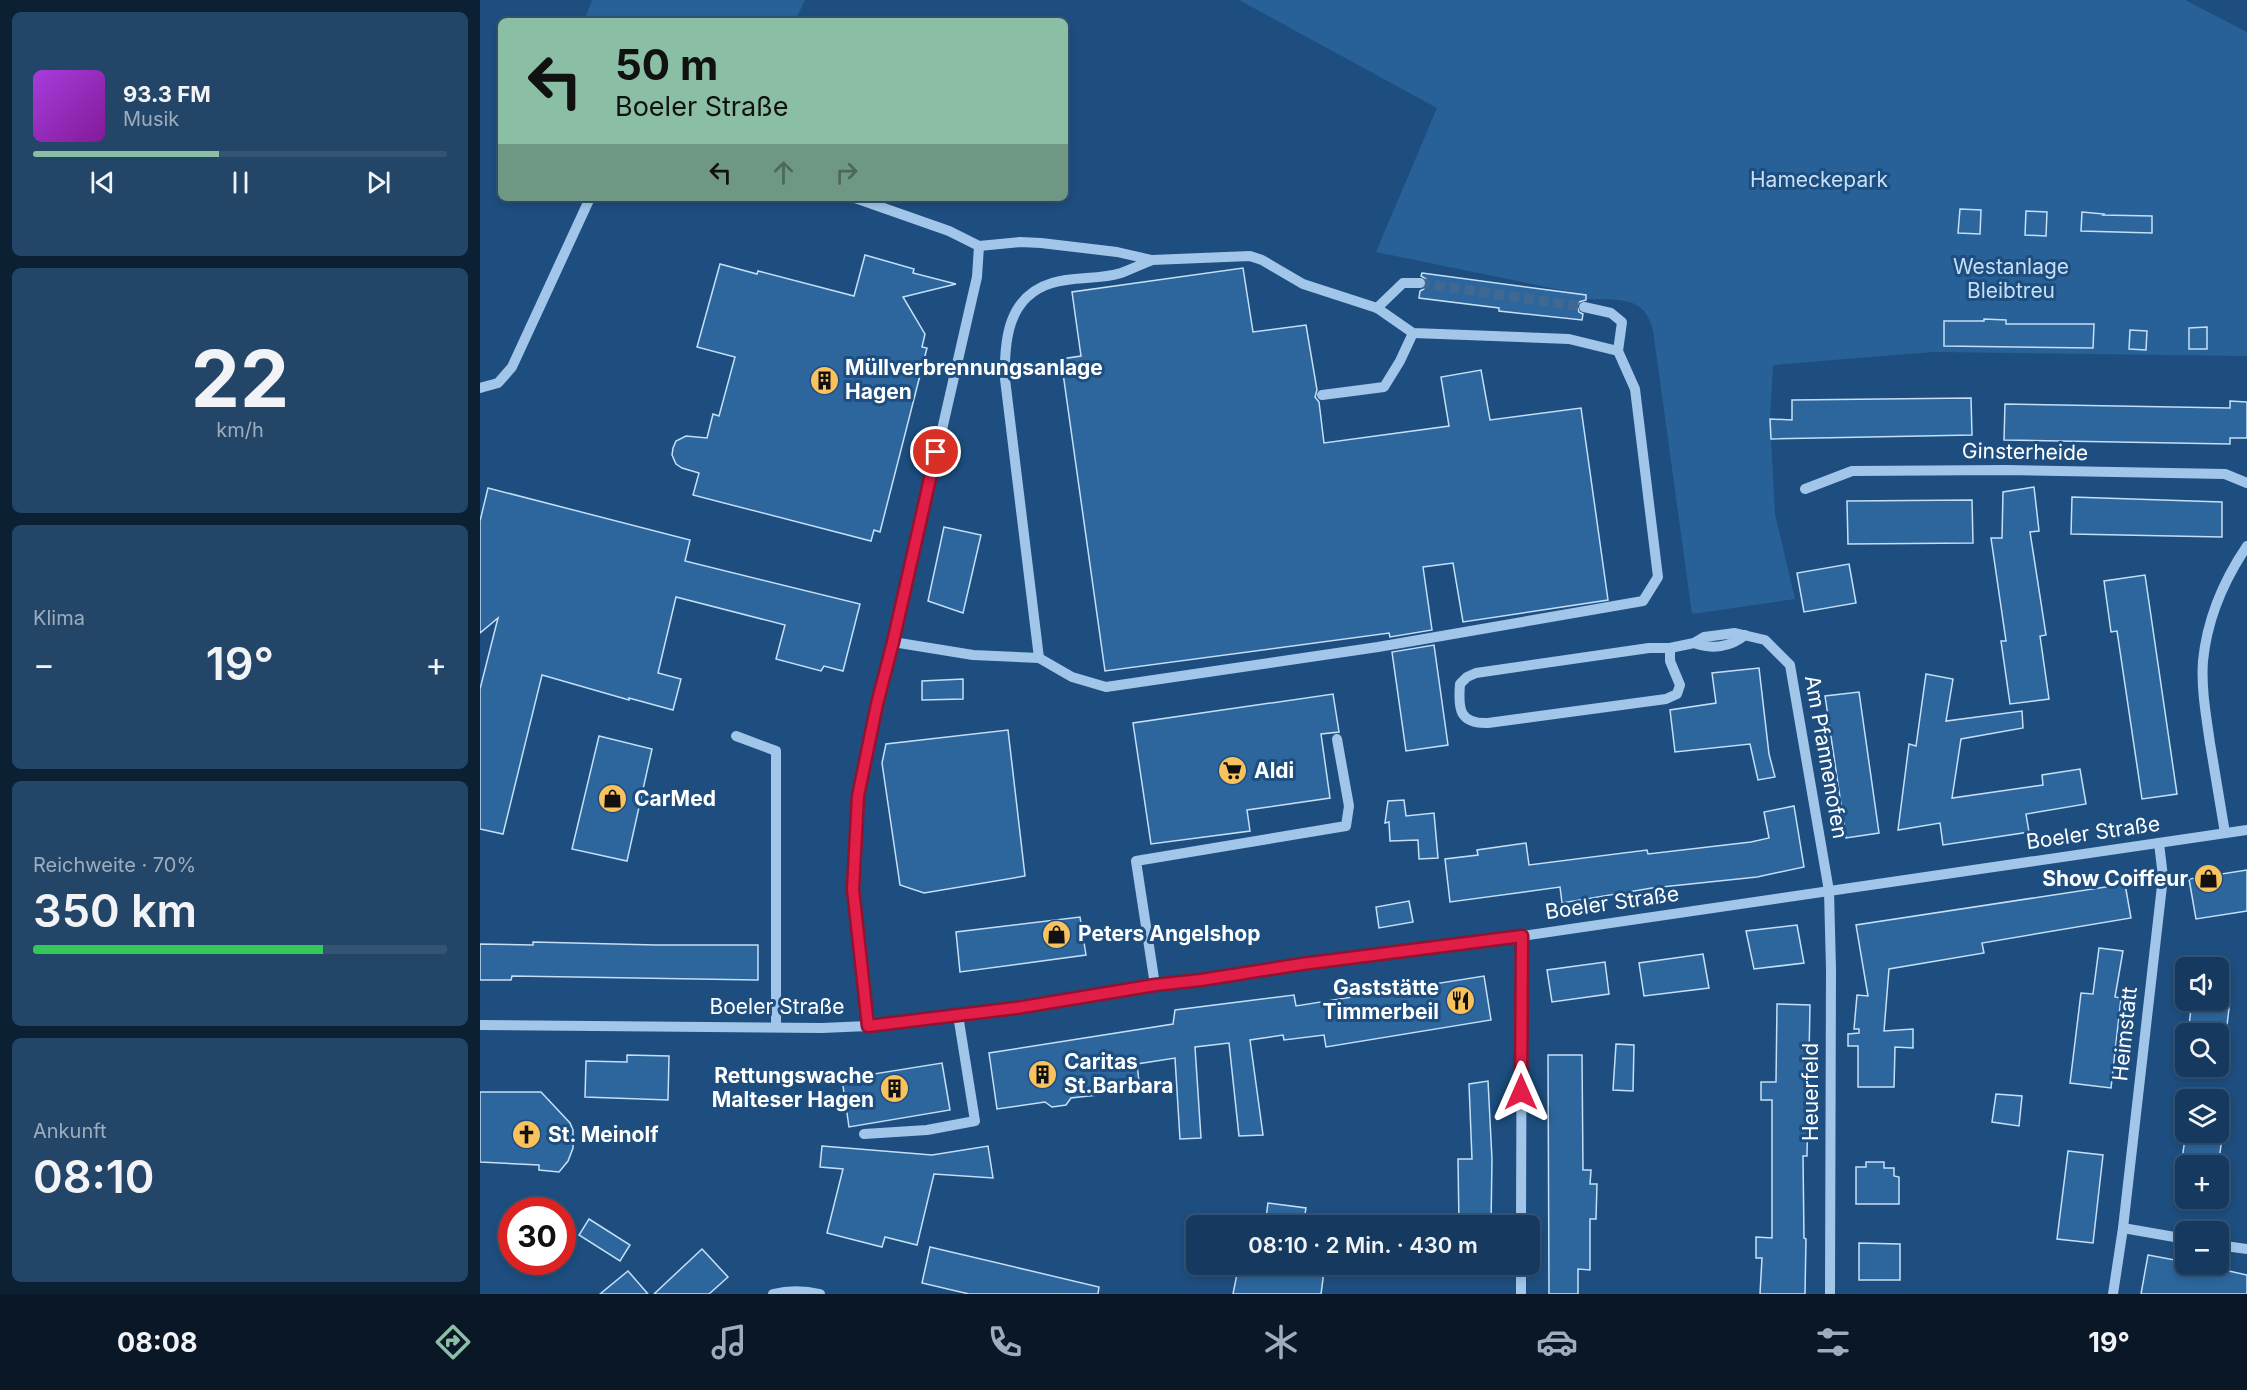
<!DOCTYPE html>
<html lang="de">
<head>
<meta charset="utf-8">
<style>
  :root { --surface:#163a5f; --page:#234568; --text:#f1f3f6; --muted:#9eadbd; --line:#355474; --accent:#8abfa5 }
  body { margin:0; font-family:Inter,sans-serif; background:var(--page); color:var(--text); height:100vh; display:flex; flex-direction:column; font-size:22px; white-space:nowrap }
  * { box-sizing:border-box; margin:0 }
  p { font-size:20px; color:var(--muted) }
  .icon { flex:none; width:33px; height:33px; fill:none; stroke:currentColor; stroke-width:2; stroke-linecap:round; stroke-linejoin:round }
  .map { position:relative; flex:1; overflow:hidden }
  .sheet { display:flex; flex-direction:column; gap:12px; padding:12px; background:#0c2034; width:480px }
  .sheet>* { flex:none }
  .guide { position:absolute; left:18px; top:18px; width:570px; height:183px; border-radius:9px; box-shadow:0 3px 9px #0003,0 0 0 2px var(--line); background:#8abfa5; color:#111; overflow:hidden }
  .buttons { position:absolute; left:1695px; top:957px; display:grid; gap:12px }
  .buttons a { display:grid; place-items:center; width:54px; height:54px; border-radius:9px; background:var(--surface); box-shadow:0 3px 9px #0003,0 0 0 2px var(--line); font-size:30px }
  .speed { position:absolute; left:18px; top:1197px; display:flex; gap:12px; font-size:30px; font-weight:700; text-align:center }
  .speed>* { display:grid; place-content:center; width:78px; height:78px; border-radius:50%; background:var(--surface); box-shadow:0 3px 9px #0003,0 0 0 2px var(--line); line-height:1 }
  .speed .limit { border:9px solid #d22; background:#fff; color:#111 }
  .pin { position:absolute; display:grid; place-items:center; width:51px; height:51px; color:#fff; margin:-26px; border:3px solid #fff; border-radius:50%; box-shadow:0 2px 6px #0007 }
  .me { position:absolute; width:66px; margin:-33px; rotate:0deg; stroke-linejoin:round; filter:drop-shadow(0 0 4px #0008) }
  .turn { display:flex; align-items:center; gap:21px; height:126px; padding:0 18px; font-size:27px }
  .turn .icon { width:78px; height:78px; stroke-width:2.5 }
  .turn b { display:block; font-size:42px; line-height:51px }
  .lanes { display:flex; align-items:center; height:57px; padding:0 18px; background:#0003; justify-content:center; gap:30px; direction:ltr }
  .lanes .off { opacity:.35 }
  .big { font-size:45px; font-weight:600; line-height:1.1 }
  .sheet .card { flex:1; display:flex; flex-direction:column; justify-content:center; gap:9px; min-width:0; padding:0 21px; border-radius:9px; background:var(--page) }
  .sheet .dial { align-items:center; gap:0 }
  .dial b { font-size:78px; line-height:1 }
  .song { display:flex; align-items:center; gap:18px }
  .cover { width:72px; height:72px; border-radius:9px; background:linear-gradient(135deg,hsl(280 70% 55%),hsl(290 70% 35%)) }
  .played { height:6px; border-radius:3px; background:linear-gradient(90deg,var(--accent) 45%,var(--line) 45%) }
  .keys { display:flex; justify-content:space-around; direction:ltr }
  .heat { display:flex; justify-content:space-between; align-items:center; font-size:33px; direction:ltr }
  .charge { height:9px; border-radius:4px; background:linear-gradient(90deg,#34c759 70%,var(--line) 0) }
  .trip { position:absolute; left:706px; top:1215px; width:354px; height:60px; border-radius:9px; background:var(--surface); box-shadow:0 3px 9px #0003,0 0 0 2px var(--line); font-weight:600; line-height:60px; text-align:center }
  .tabs { display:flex; height:96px; justify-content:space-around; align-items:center; background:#091726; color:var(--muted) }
  .tabs .icon { width:42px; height:42px }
  .tabs .current { color:var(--accent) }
  .tabs b { font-size:27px; color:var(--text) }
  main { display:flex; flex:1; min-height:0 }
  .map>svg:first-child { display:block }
  .green { fill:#276198 }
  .building { fill:#2c669d; stroke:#c5dff7; stroke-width:1.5 }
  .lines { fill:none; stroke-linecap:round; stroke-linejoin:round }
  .minor-tunnel { stroke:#3f6992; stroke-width:10; stroke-dasharray:10 5; stroke-linecap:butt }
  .minor { stroke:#a1c6e9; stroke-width:10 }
  .route-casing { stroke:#92132f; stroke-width:15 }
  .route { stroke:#e11d48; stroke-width:10 }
  .labels { text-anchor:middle; stroke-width:6; stroke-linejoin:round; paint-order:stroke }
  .park-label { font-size:21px; fill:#c5dff7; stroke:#1d4e7f }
  .poi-label { font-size:21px; font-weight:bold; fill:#fff; stroke:#1d4e7f; text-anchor:start }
  .street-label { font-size:21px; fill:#fff; stroke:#1d4e7f }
</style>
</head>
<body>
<main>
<section class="sheet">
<div class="card">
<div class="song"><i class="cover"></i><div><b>93.3 FM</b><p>Musik</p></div></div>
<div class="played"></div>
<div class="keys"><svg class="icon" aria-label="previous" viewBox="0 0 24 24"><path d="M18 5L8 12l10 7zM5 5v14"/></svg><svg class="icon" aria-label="pause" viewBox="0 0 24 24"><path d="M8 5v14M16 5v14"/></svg><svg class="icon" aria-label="next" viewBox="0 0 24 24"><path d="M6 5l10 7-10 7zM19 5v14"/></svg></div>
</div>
<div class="card dial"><b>22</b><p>km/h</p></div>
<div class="card"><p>Klima</p>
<div class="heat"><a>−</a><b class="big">19°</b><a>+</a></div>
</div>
<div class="card"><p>Reichweite · 70%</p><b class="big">350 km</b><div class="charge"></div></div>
<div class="card"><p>Ankunft</p><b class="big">08:10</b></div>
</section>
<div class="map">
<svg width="1767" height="1294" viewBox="0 0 1767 1294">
  <rect width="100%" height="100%" fill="#1d4e7f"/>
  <g class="green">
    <path d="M112 0H325L315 21H104Z"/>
    <path d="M759 0H1705L1767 32V356L1453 352 1293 365 1290 420 1295 514 1315 599 1212 614 1173 330C1164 293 1135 301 1106 299L1105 295 896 252 957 108Z"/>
  </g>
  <g class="building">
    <path d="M1480 209 1501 210 1500 234 1478 233Z"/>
    <path d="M1546 211 1567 212 1566 236 1545 235Z"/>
    <path d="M1602 212 1624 214 1623 215 1672 216V233L1601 231Z"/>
    <path d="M385 255 434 269 433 273 476 284 423 297 445 334 442 347 447 348 400 532 394 530 391 541 213 495 219 473 202 468 196 464 192 455 193 448 196 441 206 436 227 438 233 414 239 416 255 357 217 347 240 264 277 274 278 271 374 296Z"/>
    <path d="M763 268 773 332 826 325 837 390 835 397 839 402 844 443 969 426 961 377 1001 370 1010 420 1101 408 1128 600 983 622 973 563 943 567 952 630 910 637 909 633 625 671 581 359 601 356 592 292Z"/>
    <path d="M942 273 1106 295V300L1099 302 1097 306 1099 312 1103 314 1102 320 1019 311V308L939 298 940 291 944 289 947 284 946 279 941 276Z"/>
    <path d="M1504 319 1526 320V324H1614L1613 348 1464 346V321H1504Z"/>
    <path d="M1727 327V349H1709V328Z"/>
    <path d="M1650 330 1667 331 1666 350 1649 349Z"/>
    <path d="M1491 398 1492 435 1291 439 1290 419 1312 420V400Z"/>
    <path d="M1750 401 1767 402V438H1750V444L1524 440 1525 404 1750 408Z"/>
    <path d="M1554 487 1559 531 1550 532 1566 635 1560 636 1569 699 1530 704 1521 641H1526L1511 538H1522L1523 492Z"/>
    <path d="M8 488 210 540 205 561 380 604 363 671 344 666 341 671 296 659 305 625 196 597 178 673 201 679 193 710 149 698V700L62 675 23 834 0 829V689L18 618 0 633V521Z"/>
    <path d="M1592 497 1742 502V537L1591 534Z"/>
    <path d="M1492 500 1493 543 1368 544 1367 501Z"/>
    <path d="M464 527 501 535 483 613 448 601Z"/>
    <path d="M1369 564 1376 603 1324 612 1317 573Z"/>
    <path d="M1665 575 1697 794 1662 799 1637 631 1631 632 1624 581Z"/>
    <path d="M954 645 968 745 926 751 912 652Z"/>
    <path d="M1279 668 1289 754 1295 777 1278 780 1270 744 1195 752 1190 710 1236 703 1232 673Z"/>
    <path d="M1446 674 1473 679 1466 721 1542 711 1543 728 1481 739 1472 798 1563 785 1562 775 1600 769 1606 804 1546 814 1549 832 1463 845 1460 823 1418 830 1429 744 1436 746Z"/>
    <path d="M483 679V699L442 700V681Z"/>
    <path d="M1379 692 1399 833 1366 838 1345 696Z"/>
    <path d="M853 694 859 732 841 734 850 798 767 810 770 831 671 844 653 723Z"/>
    <path d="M528 730 545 876 444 893 420 885 402 763 406 744Z"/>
    <path d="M119 736 172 749 147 861 92 849Z"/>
    <path d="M924 800 926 816 954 813 958 858 939 859 938 840 910 841 909 822 905 823 908 801Z"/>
    <path d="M1314 806 1324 867 1277 877 1172 888 1082 903 1080 887 970 902 965 859 998 855 997 850 1046 843 1049 865 1167 850 1168 854 1271 842 1289 838 1284 812Z"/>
    <path d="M1767 870V911L1716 919 1709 879Z"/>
    <path d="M1645 884 1651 918 1502 943 1504 953 1409 969 1404 1031 1433 1029V1048L1415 1047 1414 1087H1378V1046H1368V1034L1379 1033V1029H1374L1377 995 1388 996 1376 925Z"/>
    <path d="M929 901 933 922 899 928 896 907Z"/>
    <path d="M600 917 606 955 480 972 476 932Z"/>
    <path d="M1317 925 1324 963 1274 969 1266 931Z"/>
    <path d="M53 942 176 945H278V980L32 976 31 980H0V944L53 945Z"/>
    <path d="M1619 948 1643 951 1635 997 1641 998 1631 1088 1590 1083 1601 993 1613 994Z"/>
    <path d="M1223 954 1229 988 1164 996 1159 963Z"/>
    <path d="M1125 962 1129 994 1072 1002 1067 970Z"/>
    <path d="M1004 976 1011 1020 846 1047 844 1035 804 1040 803 1035 770 1040 783 1135 759 1136 749 1043 715 1047 721 1138 700 1139 695 1058 657 1064 659 1082 616 1090 617 1095 591 1098 586 1105 572 1107 565 1102 517 1109 509 1053 693 1024 695 1010 814 995 816 1006Z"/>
    <path d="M1712 1000H1750L1746 1034H1708Z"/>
    <path d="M1297 1004 1330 1005 1327 1156H1323L1324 1238 1326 1239 1325 1294H1280L1282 1258H1276V1237L1292 1238V1100H1281V1082H1296Z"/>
    <path d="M1136 1044 1154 1045 1153 1091 1133 1090Z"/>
    <path d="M147 1055 189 1056 188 1100 105 1097 106 1061 147 1062Z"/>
    <path d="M1068 1055H1102L1103 1170H1111L1110 1184H1117L1116 1219H1110V1270L1098 1269V1294H1069Z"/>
    <path d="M462 1063 470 1110 369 1127 362 1079Z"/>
    <path d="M1008 1081 1012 1159 1011 1226H979L978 1159H992L989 1084Z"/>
    <path d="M0 1092H61L90 1123 93 1130V1148L88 1161 79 1172 59 1170V1165L0 1162Z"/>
    <path d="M1516 1094 1542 1096 1539 1126 1512 1122Z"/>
    <path d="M1706 1132H1743L1738 1166H1701Z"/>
    <path d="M342 1146 452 1155 508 1146 513 1178 454 1174 437 1245 405 1237 402 1247 347 1233 363 1169 340 1167Z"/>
    <path d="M1588 1151 1623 1155 1613 1243 1577 1239Z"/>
    <path d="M1386 1162H1404V1168H1414V1176L1419 1177V1204H1376V1167H1386Z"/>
    <path d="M788 1203 826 1208 823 1226H785Z"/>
    <path d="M109 1219 150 1245 140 1261 99 1235Z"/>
    <path d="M1379 1243 1420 1244V1280H1379Z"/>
    <path d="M450 1247 619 1287 618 1294H489L442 1283Z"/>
    <path d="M222 1249 248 1277 229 1294H174Z"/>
    <path d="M1668 1255 1706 1262V1264H1717L1767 1275V1294H1661Z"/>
    <path d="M759 1264H845L841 1294H753Z"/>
    <path d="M148 1271 168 1294H120Z"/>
  </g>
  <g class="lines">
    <path class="minor-tunnel" d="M940 283 1104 307"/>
    <g class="minor">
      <path d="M375 198 469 231 499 246 497 277C469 398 442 520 413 640 398 707 378 772 374 841 370 903 381 965 388 1026"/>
      <path d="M1104 307 1131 313 1142 322 1138 351"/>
      <path d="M897 308 923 283H940"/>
      <path d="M0 388 18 383 32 367 110 198"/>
      <path d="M842 395 904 387 920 361 933 333"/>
      <path d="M1325 489 1372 471 1526 470 1745 474 1767 483"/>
      <path d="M413 642 493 655 559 658 592 677 626 687 898 647 1163 601 1178 577 1155 389 1138 351 1089 339 933 333 897 308 823 284 782 260 770 256 672 260 637 252 561 243 540 242 499 246"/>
      <path d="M1214 643C1231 650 1251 647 1265 635"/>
      <path d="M1190 648V661L1200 685 1197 694 1186 699 1008 723C979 724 978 709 980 684L987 677 996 673 1169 648H1190L1214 643 1224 637 1255 633 1285 640 1310 665 1349 891 1351 969 1350 1294"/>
      <path d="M559 658 525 379C524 340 528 296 572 283 594 276 619 280 641 273 652 269 662 264 672 260"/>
      <path d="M256 736 296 751V1027"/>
      <path d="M1745 833C1740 803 1735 773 1730 743 1726 715 1721 688 1723 661 1727 620 1744 580 1767 546"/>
      <path d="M675 985 656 861 866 826 869 806 857 739"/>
      <path d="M0 1025 342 1028 388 1026 432 1022 536 1008 675 985 1042 936 1767 830"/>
      <path d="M384 1134 447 1130 495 1121 478 1015"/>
      <path d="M1041 1226 1042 936"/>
      <path d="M1643 1228 1706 1239"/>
      <path d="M1738 1245 1767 1249"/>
      <path d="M293 1294C309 1290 323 1290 340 1294"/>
      <path d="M1041 1294V1264"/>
      <path d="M1633 1294 1643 1228 1683 877 1679 843"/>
    </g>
  </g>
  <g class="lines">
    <defs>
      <path id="route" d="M456 452 413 642 397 704 378 796 373 889 388 1026 536 1008 675 985 721 980 822 964 1042 936 1041 1092"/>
    </defs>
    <use href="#route" class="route-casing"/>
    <use href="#route" class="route"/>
  </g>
  <defs>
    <symbol id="building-disc" viewBox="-11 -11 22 22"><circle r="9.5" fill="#f8c25f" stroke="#1d4e7f"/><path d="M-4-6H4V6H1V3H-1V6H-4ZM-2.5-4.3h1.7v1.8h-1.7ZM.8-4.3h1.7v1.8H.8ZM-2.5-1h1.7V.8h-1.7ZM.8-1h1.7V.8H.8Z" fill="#111"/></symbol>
    <symbol id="supermarket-disc" viewBox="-11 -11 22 22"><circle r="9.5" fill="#f8c25f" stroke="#1d4e7f"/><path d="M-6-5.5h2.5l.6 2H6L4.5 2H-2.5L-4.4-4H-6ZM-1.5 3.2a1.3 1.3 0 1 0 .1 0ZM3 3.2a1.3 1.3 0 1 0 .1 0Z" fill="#111"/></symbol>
    <symbol id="shop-disc" viewBox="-11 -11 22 22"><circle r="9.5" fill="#f8c25f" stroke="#1d4e7f"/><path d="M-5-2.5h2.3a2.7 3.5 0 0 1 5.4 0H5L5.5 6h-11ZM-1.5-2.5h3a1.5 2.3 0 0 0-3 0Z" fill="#111"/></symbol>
    <symbol id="restaurant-disc" viewBox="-11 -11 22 22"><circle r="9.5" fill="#f8c25f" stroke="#1d4e7f"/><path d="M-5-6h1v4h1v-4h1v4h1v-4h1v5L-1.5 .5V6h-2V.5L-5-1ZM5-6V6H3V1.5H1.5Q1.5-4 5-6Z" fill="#111"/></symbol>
    <symbol id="church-disc" viewBox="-11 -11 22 22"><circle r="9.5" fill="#f8c25f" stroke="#1d4e7f"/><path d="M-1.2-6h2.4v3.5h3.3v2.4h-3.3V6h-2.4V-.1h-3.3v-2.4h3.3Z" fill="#111"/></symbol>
  </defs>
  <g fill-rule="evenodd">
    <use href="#building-disc" x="328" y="364" width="33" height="33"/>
    <use href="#supermarket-disc" x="736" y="754" width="33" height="33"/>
    <use href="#shop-disc" x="116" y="782" width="33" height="33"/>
    <use href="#shop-disc" x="1712" y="862" width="33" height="33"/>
    <use href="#shop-disc" x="560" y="918" width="33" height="33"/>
    <use href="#restaurant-disc" x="964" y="984" width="33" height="33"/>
    <use href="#building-disc" x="546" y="1058" width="33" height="33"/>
    <use href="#building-disc" x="398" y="1072" width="33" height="33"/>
    <use href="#church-disc" x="30" y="1118" width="33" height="33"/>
  </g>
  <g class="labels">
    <g class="park-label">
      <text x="1339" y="187">Hameckepark</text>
      <text x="1531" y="274">Westanlage<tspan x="1531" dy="24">Bleibtreu</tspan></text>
    </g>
    <g class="poi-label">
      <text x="365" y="375">Müllverbrennungsanlage<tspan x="365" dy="24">Hagen</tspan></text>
      <text x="774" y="778">Aldi</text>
      <text x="154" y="806">CarMed</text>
      <text x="1708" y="886" text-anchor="end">Show Coiffeur</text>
      <text x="598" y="941">Peters Angelshop</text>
      <text x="959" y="995" text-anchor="end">Gaststätte<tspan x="959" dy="24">Timmerbeil</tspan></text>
      <text x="584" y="1069">Caritas<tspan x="584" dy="24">St.Barbara</tspan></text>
      <text x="394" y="1083" text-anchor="end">Rettungswache<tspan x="394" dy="24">Malteser Hagen</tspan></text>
      <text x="68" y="1142">St. Meinolf</text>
    </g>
    <g class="street-label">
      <text transform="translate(1545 452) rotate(1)" y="7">Ginsterheide</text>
      <text transform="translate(1346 757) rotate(80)" y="7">Am Pfannenofen</text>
      <text transform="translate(1613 833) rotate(-8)" y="7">Boeler Straße</text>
      <text transform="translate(1132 903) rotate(-8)" y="7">Boeler Straße</text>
      <text x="297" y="1014">Boeler Straße</text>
      <text transform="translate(1645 1034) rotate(-84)" y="7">Heimstatt</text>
      <text transform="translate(1331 1092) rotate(-90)" y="7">Heuerfeld</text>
    </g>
  </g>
</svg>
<div class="buttons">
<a><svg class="icon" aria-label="sound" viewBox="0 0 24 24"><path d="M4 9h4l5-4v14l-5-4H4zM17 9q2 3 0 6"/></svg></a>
<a><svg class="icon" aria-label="search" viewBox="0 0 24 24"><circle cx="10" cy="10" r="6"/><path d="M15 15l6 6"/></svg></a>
<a><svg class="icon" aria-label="layers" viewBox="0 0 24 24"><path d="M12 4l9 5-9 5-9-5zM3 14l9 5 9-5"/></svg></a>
<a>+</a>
<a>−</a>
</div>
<div class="speed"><div class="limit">30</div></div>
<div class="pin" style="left:456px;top:452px;background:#d93025"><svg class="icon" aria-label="arrive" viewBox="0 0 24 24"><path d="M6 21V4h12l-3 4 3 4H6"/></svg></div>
<svg class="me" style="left:1041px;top:1092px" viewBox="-20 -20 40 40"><path d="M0-17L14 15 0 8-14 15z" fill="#e11d48" stroke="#fff" stroke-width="4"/></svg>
<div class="trip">08:10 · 2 Min. · 430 m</div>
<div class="guide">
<div class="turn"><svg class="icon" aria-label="left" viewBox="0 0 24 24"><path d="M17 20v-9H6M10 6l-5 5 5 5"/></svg><div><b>50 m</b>Boeler Straße</div></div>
<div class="lanes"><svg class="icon" aria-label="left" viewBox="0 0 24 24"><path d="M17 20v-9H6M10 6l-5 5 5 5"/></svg><svg class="icon off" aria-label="ahead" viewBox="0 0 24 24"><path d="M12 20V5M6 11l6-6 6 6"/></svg><svg class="icon off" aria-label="right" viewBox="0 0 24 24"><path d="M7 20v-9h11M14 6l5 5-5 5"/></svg></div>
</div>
</div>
</main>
<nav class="tabs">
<b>08:08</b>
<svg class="icon current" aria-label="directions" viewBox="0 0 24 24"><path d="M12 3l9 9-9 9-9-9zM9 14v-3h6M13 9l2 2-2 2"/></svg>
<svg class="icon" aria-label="music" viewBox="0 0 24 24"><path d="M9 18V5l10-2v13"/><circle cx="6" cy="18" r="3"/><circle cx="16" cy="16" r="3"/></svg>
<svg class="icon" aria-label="phone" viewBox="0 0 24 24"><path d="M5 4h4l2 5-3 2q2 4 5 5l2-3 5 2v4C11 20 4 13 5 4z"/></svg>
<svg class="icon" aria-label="climate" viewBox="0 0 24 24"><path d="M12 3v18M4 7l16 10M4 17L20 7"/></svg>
<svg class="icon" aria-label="car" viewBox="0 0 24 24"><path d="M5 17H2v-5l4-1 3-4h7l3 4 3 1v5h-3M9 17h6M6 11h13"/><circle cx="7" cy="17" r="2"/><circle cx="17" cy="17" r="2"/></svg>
<svg class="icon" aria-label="filters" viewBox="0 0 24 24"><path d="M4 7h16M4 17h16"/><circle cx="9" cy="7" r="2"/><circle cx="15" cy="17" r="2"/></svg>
<b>19°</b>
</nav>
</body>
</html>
